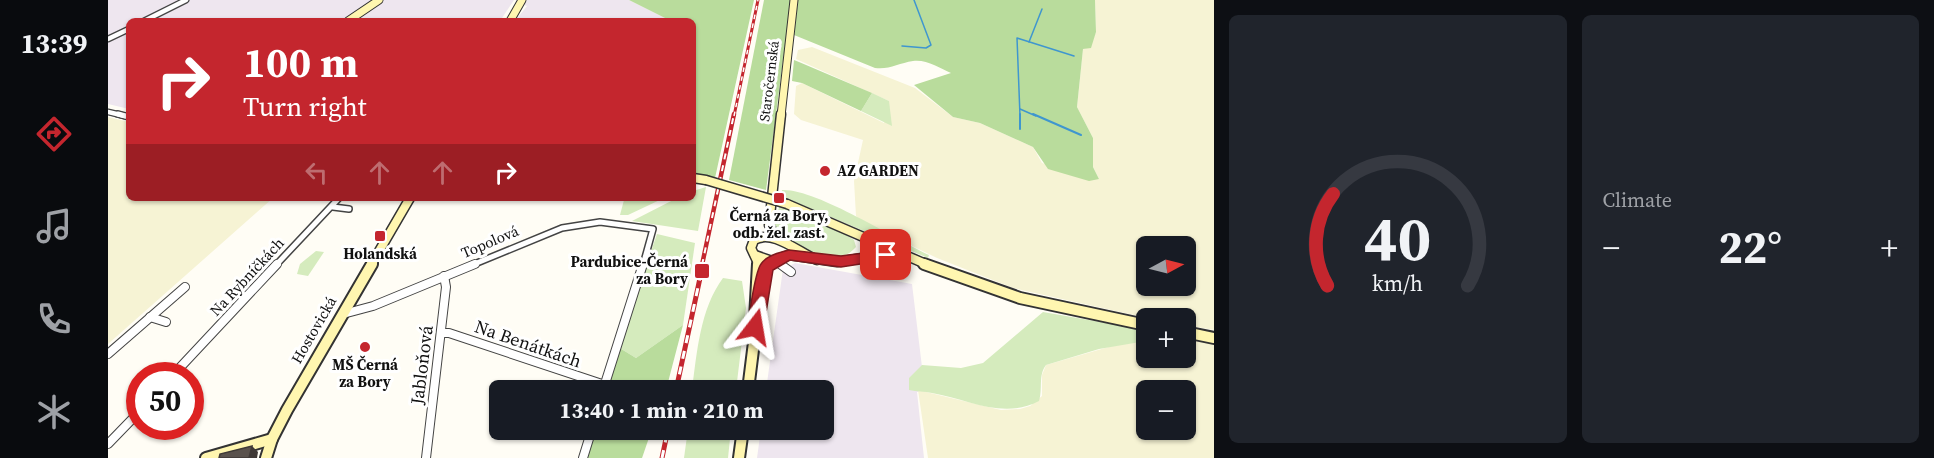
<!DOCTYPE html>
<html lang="en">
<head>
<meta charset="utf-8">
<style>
  :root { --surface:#171b24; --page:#20242c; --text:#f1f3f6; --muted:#9ea1a6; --line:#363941; --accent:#c4262e }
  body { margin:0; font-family:"Source Serif 4",serif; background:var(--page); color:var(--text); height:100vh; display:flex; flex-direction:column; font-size:22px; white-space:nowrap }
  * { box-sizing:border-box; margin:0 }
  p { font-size:20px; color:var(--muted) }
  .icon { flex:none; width:33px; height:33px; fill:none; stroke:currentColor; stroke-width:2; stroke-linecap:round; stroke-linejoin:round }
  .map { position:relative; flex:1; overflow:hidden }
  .panel { display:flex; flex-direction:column; gap:15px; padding:15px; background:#0d0f14; width:720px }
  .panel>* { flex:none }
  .guide { position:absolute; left:18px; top:18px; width:570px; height:183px; border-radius:9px; box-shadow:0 2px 4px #0004; background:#c4262e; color:#fff; overflow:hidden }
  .needle { width:39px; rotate:83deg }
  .tools { position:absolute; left:1028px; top:236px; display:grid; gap:12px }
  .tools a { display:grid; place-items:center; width:60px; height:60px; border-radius:9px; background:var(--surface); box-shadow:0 2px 4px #0004; font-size:30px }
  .speed { position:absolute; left:18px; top:362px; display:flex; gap:12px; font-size:30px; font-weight:700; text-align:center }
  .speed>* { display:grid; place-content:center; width:78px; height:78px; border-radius:50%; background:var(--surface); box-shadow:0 2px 4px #0004; line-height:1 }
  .speed .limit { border:9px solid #d22; background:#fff; color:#111 }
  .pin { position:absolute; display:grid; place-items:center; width:51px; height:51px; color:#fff; margin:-26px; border-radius:12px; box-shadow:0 3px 9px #0006 }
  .me { position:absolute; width:66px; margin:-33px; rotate:14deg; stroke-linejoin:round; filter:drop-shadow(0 0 4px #0008) }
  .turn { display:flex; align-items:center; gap:21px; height:126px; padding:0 18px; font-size:27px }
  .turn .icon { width:78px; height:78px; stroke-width:2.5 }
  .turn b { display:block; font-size:42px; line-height:51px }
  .lanes { display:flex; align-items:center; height:57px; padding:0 18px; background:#0003; justify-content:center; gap:30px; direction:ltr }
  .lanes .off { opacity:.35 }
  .big { font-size:45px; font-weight:700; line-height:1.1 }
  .panel .tile { flex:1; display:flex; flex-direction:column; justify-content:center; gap:9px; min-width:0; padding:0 21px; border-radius:9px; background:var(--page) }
  .panel .dial { align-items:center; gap:0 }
  .dial svg { height:156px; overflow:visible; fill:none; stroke:var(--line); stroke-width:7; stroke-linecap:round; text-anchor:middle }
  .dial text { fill:var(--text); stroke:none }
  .heat { display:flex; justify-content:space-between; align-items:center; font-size:33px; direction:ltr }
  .panel .tiles { flex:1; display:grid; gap:15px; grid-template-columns:repeat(2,1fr) }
  .trip { position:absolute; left:381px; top:380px; width:345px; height:60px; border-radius:9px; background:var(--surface); box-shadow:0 2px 4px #0004; font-weight:700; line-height:60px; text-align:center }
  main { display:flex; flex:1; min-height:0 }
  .tabs { display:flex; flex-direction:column; width:108px; justify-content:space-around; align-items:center; background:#090b0e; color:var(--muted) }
  .tabs .icon { width:42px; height:42px }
  .tabs .active { color:var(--accent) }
  .tabs b { font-size:27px; color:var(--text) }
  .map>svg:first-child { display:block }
  .industrial { fill:#eee6ef }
  .farmland { fill:#f6f3d4; fill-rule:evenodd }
  .green { fill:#d5ebbd }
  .forest { fill:#b9dc9c }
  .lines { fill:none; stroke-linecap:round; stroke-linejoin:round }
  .stream-far1 { stroke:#3f96cf; stroke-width:1.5 }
  .stream { stroke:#3f96cf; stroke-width:2 }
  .street-far2-casing { stroke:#444; stroke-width:7 }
  .street-far1-casing { stroke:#444; stroke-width:8 }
  .street-casing { stroke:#444; stroke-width:10 }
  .secondary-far2-casing { stroke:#333; stroke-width:9 }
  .secondary-far1-casing { stroke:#333; stroke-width:11 }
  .secondary-casing { stroke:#333; stroke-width:14 }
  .street-far2 { stroke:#fff; stroke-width:4.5 }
  .street-far1 { stroke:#fff; stroke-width:5 }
  .street { stroke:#fff; stroke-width:8 }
  .secondary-far2 { stroke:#fff6b0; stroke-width:7 }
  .secondary-far1 { stroke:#fff6b0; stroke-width:8 }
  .secondary { stroke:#fff6b0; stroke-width:10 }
  .rail-far2-casing { stroke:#c4262e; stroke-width:3 }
  .rail-far1-casing { stroke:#c4262e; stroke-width:4.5 }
  .rail-casing { stroke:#c4262e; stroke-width:5 }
  .rail-far2 { stroke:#fff; stroke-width:1.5; stroke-dasharray:4.5; stroke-linecap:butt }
  .rail-far1 { stroke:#fff; stroke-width:2; stroke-dasharray:6; stroke-linecap:butt }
  .rail { stroke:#fff; stroke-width:3; stroke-dasharray:8; stroke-linecap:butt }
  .secondary-bridge-casing { stroke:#333; stroke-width:11; stroke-linecap:butt }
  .secondary-bridge { stroke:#fff6b0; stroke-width:8 }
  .shaded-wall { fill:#3f3936 }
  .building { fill:#5a524d; stroke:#3f3936; stroke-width:1.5 }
  .route { fill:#c4262e; stroke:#7f191e; stroke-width:1.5 }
  .poi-dot { fill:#c4262e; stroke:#fff; stroke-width:2 }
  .labels { text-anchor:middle; stroke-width:6; stroke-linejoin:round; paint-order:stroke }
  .far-street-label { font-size:14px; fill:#111; stroke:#fff }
  .poi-label { font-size:15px; font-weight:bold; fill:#111; stroke:#fff }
  .street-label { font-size:15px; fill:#111; stroke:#fff }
  .near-street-label { font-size:18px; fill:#111; stroke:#fff }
</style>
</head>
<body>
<main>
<nav class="tabs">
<b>13:39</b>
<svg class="icon active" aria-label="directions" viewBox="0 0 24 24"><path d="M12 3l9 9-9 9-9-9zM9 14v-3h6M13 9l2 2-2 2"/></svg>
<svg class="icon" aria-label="music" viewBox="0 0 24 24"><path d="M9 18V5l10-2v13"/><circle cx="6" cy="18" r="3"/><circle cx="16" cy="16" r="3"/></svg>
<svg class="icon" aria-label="phone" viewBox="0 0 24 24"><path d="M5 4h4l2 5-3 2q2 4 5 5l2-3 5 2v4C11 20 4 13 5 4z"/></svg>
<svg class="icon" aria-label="climate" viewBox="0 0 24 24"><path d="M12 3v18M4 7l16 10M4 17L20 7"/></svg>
</nav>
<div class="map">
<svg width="1106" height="458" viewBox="0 0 1106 458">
  <rect width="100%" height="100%" fill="#fffdf5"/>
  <g class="industrial">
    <path d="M0 0H406L392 21H21V109L0 104Z"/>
    <path d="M419 0H521L563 21H407L419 6 416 5Z"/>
    <path d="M687 263 804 284 817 392H809L816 458H649L653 429H716V390H658L675 269Z"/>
  </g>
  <g class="farmland">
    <path d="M987 0H1106V330L1077 325V318H1060V313L1058 318H1039L905 288 829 258 751 220 748 216 746 181 755 140 693 120 686 114 688 86 694 83 776 123 781 101 688 59 690 50 704 47 807 88 845 117 872 123 925 147 934 163 991 179 985 167V138L969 107 975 49 982 47 988 32ZM1038 246H1077V285H1038Z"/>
    <path d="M0 117 21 122V198H165L0 344Z"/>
    <path d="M1077 339 1106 344V458H820L810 390 893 410 912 409 922 406 934 396V375L938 365 1018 342 1031 341H1038V357H1077ZM1038 390H1077V429H1038Z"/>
  </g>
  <g class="green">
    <path d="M764 93 781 101 784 126 753 111Z"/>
    <path d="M598 187 590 231 524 221 569 198H585V191Z"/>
    <path d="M674 190C707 188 787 239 821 255L820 258 673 196Z"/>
    <path d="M511 198H556L520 215H512L516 200Z"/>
    <path d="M672 205 731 230 746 240 748 247C730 268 700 253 679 241L682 236 677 233 670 234 663 222H666Z"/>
    <path d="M549 234 587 243 575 325 528 358 510 347Z"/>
    <path d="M208 251 216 252 200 276 189 274 192 264Z"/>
    <path d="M615 278 634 281 638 308 628 390H584C589 352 592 309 615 278Z"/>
    <path d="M935 312 1038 330V341L991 349 938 365C930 375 935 389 931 401 895 420 860 399 824 393 816 391 809 392 801 390V378L814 365 853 368 875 363Z"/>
    <path d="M580 429H623L620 458H576Z"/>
  </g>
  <g class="forest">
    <path d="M521 0H646L607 178 585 175V21H563Z"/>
    <path d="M656 0H683L658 190 621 180Z"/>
    <path d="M690 0H987L988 32 983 48 975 49 969 107 985 138V167L991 179 981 181 940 169 925 147 872 123 845 117 806 85 843 73C832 68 818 59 805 61 791 63 781 70 767 68L686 35Z"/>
    <path d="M686 60 691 62 764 93 753 111 694 83 684 81Z"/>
    <path d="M575 325 558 390H498L510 347 528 358Z"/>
    <path d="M486 429H544L534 458H478Z"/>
  </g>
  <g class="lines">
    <g class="stream-far1">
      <path d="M921 42 934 9"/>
      <path d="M794 46 818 48 823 45 806 0"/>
      <path d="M912 109 928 116"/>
      <path d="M912 116 909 38 966 56"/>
    </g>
    <g class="stream">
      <path d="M912 114V129"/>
      <path d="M925 114 973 135"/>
    </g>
    <defs>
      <g id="street-far2">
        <path d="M36 21 78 0"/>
        <path d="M0 39 21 29"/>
        <path d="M0 112 17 116"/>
      </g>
      <g id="street-far1">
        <path d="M10 114 21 117"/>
        <path d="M225 207 241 209"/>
        <path d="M667 260 674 265"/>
        <path d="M168 265 231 198"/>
        <path d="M364 265 454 228 492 222 545 229 535 265"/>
      </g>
      <g id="street">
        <path d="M672 264 683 272"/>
        <path d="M235 314 265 306 367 264"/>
        <path d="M42 317 58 322"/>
        <path d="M333 333H341L497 385"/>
        <path d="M0 354 77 287"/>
        <path d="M65 375 169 264"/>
        <path d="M495 390 535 264"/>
        <path d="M0 444 32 411"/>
        <path d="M318 458 338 287 336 276"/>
        <path d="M475 458 484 429"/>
      </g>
      <g id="secondary-far2">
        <path d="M240 21 271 0"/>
        <path d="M402 21 414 0"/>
        <path d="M673 116 686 0"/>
      </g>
      <g id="secondary-far1">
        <path d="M585 178 598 180"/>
        <path d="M679 204 820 265"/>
        <path d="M668 237 661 225 673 114"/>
        <path d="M647 255 664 261 681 255 729 262 774 255 791 257"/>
        <path d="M263 265 302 198"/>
        <path d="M651 265 643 248 646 240C665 229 690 252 709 260"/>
      </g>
      <g id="secondary">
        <path d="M816 264 912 298 1038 325"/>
        <path d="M1077 332 1106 338"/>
        <path d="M646 337 650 264"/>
        <path d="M640 390 647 334"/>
        <path d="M98 458 164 439"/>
        <path d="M158 458 164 439 179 410 264 264"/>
        <path d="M631 458 635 429"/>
      </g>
    </defs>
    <use href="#street-far2" class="street-far2-casing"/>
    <use href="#street-far1" class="street-far1-casing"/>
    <use href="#street" class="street-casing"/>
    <use href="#secondary-far2" class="secondary-far2-casing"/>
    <use href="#secondary-far1" class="secondary-far1-casing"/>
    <use href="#secondary" class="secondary-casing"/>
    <use href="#street-far2" class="street-far2"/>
    <use href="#street-far1" class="street-far1"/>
    <use href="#street" class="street"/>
    <use href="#secondary-far2" class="secondary-far2"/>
    <use href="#secondary-far1" class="secondary-far1"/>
    <use href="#secondary" class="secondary"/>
    <defs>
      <path id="rail-far2" d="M626 116 650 0"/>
      <path id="rail-far1" d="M594 265 626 114"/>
      <g id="rail">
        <path d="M568 390 595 264"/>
        <path d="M554 458 560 429"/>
      </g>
    </defs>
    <use href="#rail-far2" class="rail-far2-casing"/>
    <use href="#rail-far1" class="rail-far1-casing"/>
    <use href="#rail" class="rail-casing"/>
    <use href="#rail-far2" class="rail-far2"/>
    <use href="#rail-far1" class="rail-far1"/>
    <use href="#rail" class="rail"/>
    <defs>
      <path id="secondary-bridge" d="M598 180 679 204"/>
    </defs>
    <use href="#secondary-bridge" class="secondary-bridge-casing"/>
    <use href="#secondary-bridge" class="secondary-bridge"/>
  </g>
  <path class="shaded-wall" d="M144 446 150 452 149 458H141Z"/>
  <path class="building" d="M144 446 141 458H111L112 454Z"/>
  <path class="route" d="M681 250 733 256 778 250 785 255 778 260 733 267 682 260 665 270 654 337 652 342H640C637 334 647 272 653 264 659 255 671 253 681 250Z"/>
  <g class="poi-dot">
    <circle cx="717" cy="171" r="6"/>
    <rect x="665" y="192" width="12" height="12" rx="3"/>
    <rect x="266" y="230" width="12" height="12" rx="3"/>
    <rect x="586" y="263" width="16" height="16" rx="3"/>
    <circle cx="257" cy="347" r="6"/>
  </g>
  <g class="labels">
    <g class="far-street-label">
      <text transform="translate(661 81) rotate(-83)" y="5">Staročernská</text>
    </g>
    <g class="poi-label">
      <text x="729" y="176" text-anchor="start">AZ GARDEN</text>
      <text x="671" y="221">Černá za Bory,<tspan x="671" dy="17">odb. žel. zast.</tspan></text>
      <text x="272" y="259">Holandská</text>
      <text x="580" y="267" text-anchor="end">Pardubice-Černá<tspan x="580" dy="17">za Bory</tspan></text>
      <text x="257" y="370">MŠ Černá<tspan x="257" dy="17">za Bory</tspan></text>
    </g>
    <g class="street-label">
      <text transform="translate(382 242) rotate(-23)" y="5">Topolová</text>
      <text transform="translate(139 277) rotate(-47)" y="5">Na Rybníčkách</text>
      <text transform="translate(206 330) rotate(-60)" y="5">Hostovická</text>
    </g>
    <g class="near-street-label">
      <text transform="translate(420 344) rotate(19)" y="6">Na Benátkách</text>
      <text transform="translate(314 365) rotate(-83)" y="6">Jabloňová</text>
    </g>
  </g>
</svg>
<div class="tools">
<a><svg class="needle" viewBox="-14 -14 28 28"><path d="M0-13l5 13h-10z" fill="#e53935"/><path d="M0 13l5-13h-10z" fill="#9ea1a6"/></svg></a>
<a>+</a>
<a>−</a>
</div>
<div class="speed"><div class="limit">50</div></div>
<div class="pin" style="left:778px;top:255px;background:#d93025"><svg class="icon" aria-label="arrive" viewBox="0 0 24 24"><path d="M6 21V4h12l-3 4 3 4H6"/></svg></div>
<svg class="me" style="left:647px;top:327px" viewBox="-20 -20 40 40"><path d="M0-17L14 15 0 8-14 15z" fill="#c4262e" stroke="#fff" stroke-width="4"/></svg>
<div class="trip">13:40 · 1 min · 210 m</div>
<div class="guide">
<div class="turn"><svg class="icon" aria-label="right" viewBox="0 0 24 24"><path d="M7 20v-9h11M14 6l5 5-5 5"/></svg><div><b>100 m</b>Turn right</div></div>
<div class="lanes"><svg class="icon off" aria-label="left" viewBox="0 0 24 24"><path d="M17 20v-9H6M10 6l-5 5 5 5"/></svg><svg class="icon off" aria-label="ahead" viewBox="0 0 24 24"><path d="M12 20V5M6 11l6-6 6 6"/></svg><svg class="icon off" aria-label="ahead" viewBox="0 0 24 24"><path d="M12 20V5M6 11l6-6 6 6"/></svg><svg class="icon" aria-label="right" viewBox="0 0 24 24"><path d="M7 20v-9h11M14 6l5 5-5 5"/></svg></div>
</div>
</div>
<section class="panel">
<div class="tiles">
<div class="tile dial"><svg viewBox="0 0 100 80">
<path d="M14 69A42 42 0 1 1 86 69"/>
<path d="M14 69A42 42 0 0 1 17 22" stroke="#c4262e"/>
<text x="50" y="56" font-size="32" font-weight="700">40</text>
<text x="50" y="72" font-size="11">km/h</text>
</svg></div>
<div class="tile"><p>Climate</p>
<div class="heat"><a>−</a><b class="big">22°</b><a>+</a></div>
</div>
</div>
</section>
</main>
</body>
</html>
